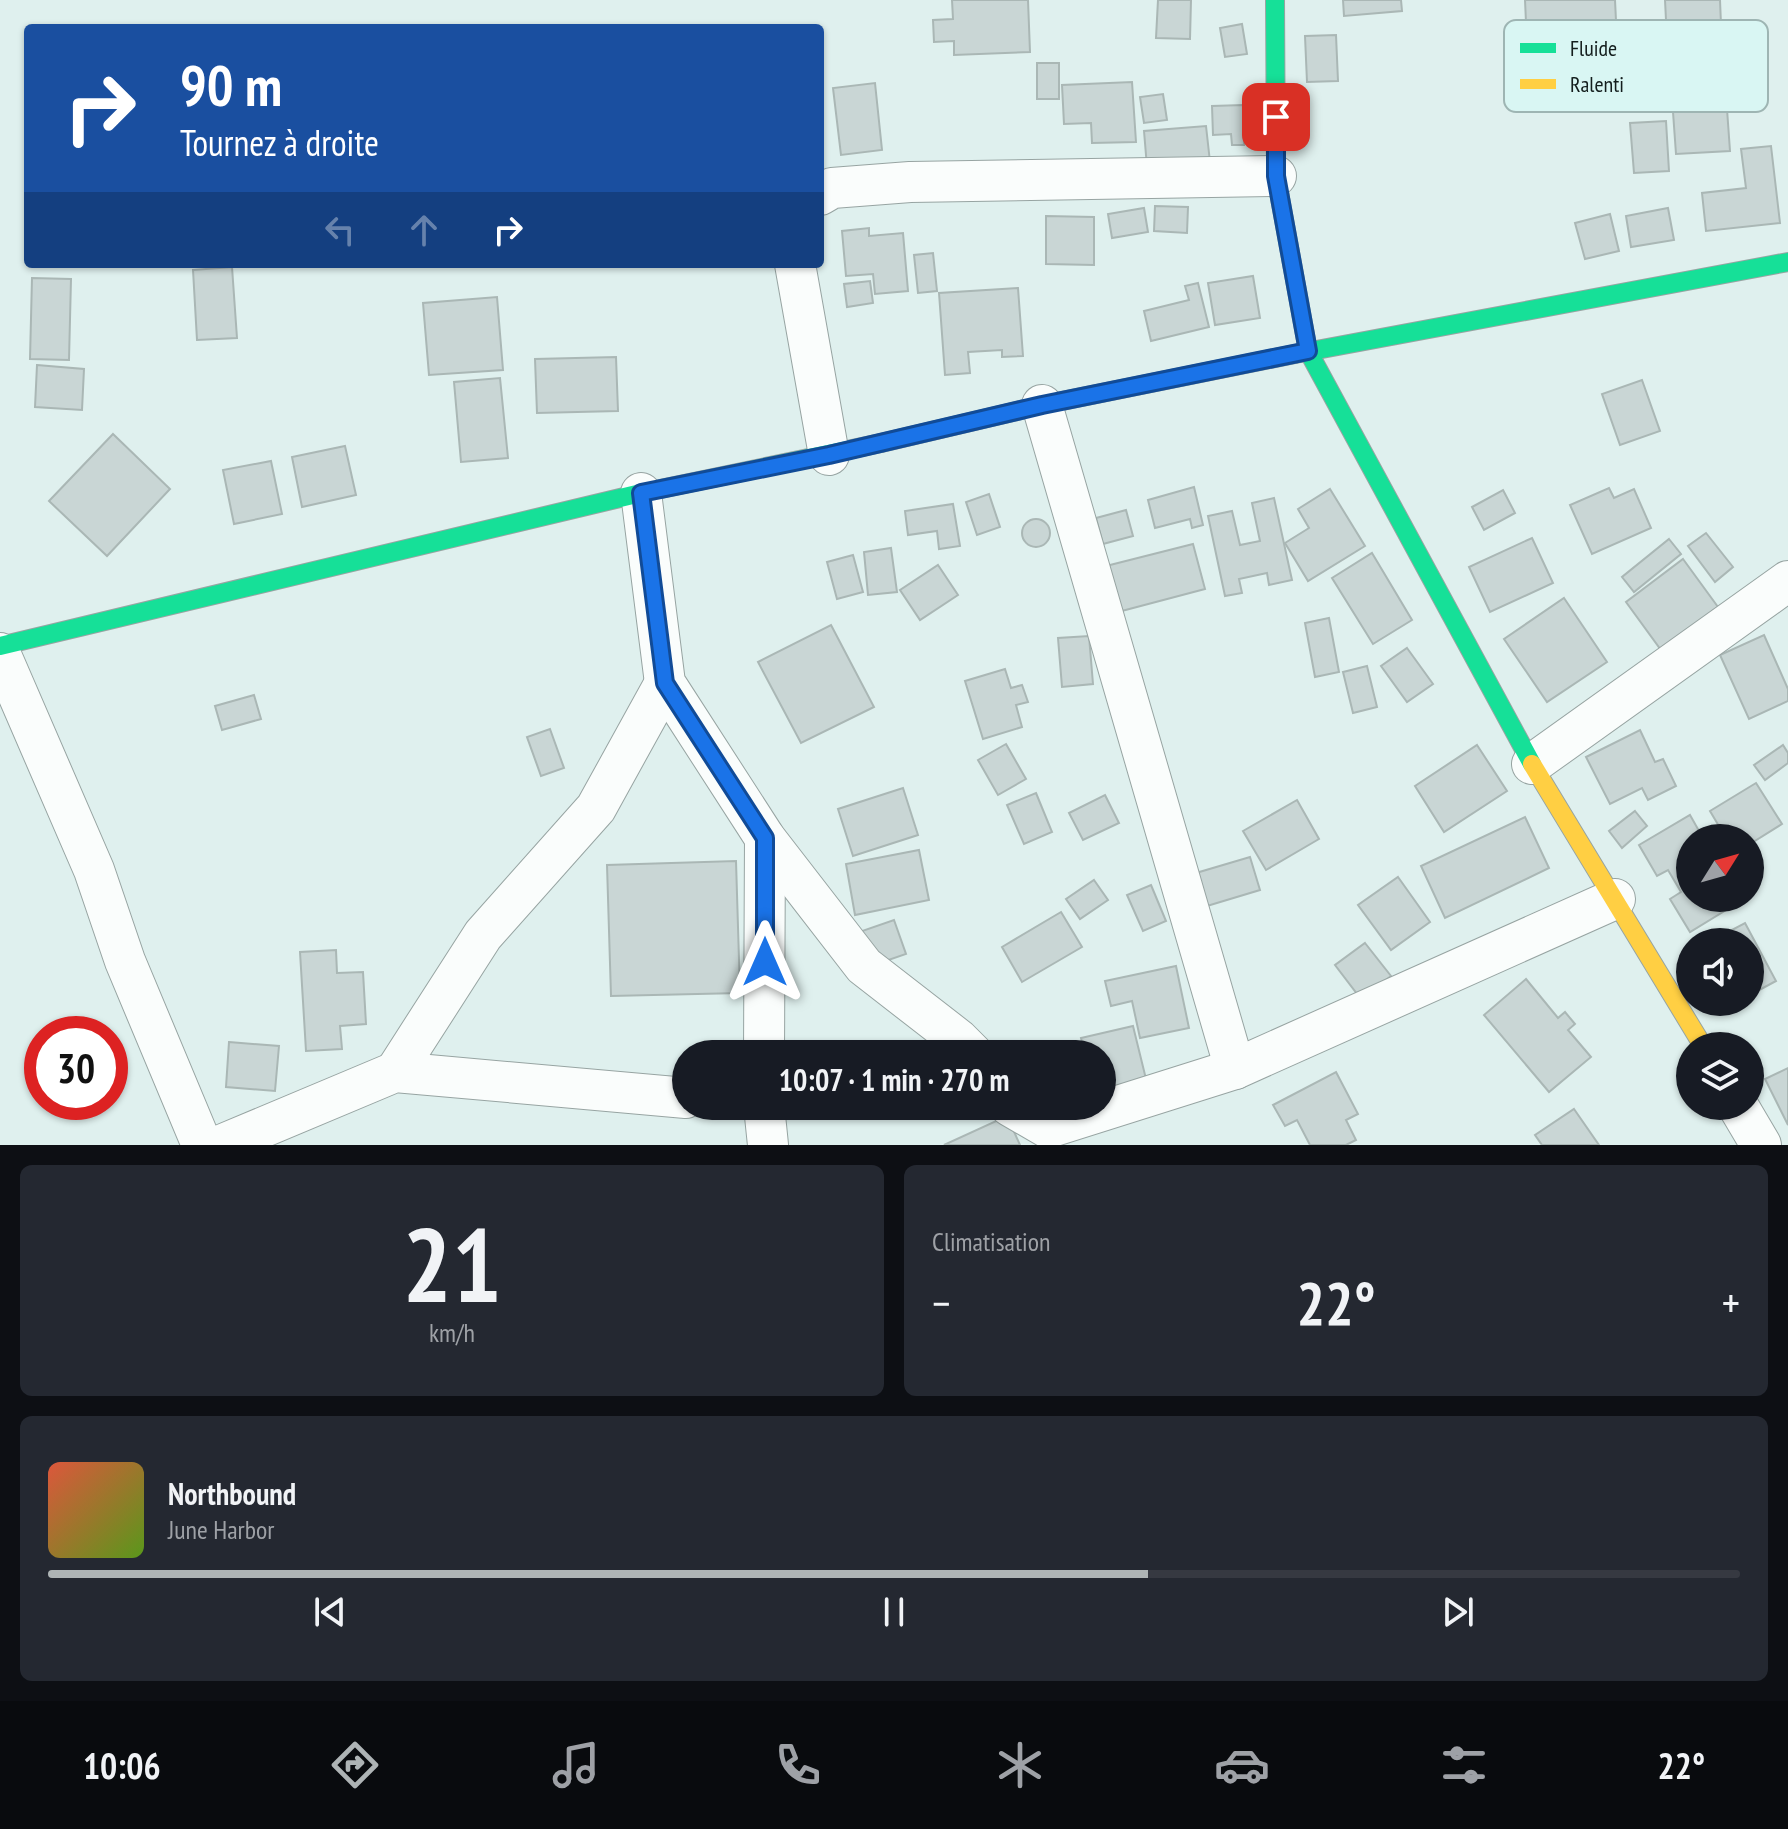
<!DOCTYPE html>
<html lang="fr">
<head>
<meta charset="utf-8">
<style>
  :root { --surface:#171b24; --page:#242831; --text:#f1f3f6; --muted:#9ea1a6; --line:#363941; --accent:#aeb4b5 }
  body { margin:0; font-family:"PT Sans Narrow",sans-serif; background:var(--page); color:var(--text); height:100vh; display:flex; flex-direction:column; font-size:30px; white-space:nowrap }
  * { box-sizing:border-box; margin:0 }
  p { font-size:26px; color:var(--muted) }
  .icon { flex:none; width:44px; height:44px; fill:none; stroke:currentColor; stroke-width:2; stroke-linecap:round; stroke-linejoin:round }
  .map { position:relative; height:1145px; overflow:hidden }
  .details { display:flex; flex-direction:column; gap:20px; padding:20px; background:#0d0f14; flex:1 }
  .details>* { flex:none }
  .banner { position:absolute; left:24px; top:24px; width:800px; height:244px; border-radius:8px; box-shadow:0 2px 6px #0004; background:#1a4fa0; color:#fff; overflow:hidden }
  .needle { width:52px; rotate:53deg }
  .tools { position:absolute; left:1676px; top:824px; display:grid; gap:16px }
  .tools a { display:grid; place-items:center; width:88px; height:88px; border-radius:50%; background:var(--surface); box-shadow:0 2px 6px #0004; font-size:40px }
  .speed { position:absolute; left:24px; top:1016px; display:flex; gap:16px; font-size:40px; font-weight:700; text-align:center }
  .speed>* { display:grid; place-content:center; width:104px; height:104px; border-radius:50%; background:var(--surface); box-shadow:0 2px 6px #0004; line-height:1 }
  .speed .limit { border:12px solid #d22; background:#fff; color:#111 }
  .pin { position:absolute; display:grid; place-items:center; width:68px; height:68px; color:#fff; margin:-34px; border-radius:16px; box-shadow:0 4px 12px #0006 }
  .me { position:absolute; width:88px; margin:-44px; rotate:0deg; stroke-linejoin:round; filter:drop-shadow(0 0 6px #0008) }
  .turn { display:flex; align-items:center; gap:28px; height:168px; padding:0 24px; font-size:36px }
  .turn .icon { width:104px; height:104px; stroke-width:2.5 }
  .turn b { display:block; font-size:56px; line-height:68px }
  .lanes { display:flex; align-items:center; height:76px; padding:0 24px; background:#0003; justify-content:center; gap:40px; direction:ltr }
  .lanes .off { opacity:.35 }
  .big { font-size:60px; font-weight:700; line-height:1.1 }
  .details .tile { flex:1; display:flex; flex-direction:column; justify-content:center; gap:12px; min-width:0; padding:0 28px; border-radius:12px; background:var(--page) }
  .details .dial { align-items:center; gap:0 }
  .dial b { font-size:104px; line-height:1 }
  .song { display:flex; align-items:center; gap:24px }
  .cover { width:96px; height:96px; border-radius:12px; background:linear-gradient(135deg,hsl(10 70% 55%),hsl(90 70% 35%)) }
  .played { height:8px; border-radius:4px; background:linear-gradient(90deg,var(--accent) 65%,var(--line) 65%) }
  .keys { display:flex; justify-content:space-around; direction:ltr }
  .heat { display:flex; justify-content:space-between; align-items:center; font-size:44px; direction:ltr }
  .details .tiles { flex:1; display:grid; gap:20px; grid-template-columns:1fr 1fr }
  .tile:last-child { grid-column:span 2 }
  .trip { position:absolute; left:672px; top:1040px; width:444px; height:80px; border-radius:40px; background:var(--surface); box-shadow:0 2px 6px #0004; font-weight:700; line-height:80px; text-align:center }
  .tab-bar { display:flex; height:128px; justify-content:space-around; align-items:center; background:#090b0e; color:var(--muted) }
  .tab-bar .icon { width:56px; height:56px }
  .tab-bar .on { color:var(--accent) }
  .tab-bar b { font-size:36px; color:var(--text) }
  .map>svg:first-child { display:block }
  .building { fill:#c9d6d5; stroke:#aab7b5; stroke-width:2 }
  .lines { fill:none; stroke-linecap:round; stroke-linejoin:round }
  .street-casing { stroke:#97a4a2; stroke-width:42 }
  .fast-casing { stroke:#97a4a2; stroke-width:20 }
  .slow-casing { stroke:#97a4a2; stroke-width:20 }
  .street { stroke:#fafdfc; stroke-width:40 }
  .fast { stroke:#16e098; stroke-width:18 }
  .slow { stroke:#ffcf43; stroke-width:18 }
  .route-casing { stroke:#114b97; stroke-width:20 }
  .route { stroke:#1a73e8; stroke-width:14 }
  .key { fill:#d9f6f3; stroke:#9eb5b3; stroke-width:2 }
  .key-label { font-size:22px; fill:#141e1d }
</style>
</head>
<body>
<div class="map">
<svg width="1788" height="1145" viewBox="0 0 1788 1145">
  <rect width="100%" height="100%" fill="#dff0ee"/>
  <g class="building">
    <path d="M952 0H1028L1030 52 954 55V41L934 42 933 20 953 19Z"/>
    <path d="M1158 0H1191L1190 39 1156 38Z"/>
    <path d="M1343 0H1401L1402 11 1344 16Z"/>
    <path d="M1525 0H1615L1618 62 1528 67Z"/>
    <path d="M1665 0H1720L1722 49H1729L1730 68 1693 69V60H1668Z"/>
    <path d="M1242 24 1247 54 1225 57 1220 28Z"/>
    <path d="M1336 35 1338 81 1307 82 1305 36Z"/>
    <rect x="1037" y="63" width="22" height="36"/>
    <path d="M1132 82 1136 142 1092 143 1091 123 1064 124 1062 85Z"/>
    <path d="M875 83 882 150 841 155 833 88Z"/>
    <path d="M1163 94 1167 120 1144 123 1140 97Z"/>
    <path d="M1726 95 1730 151 1676 154 1672 98Z"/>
    <path d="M1243 105 1244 145H1232L1231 134 1213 135 1212 106Z"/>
    <path d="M1666 121 1669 171 1634 173 1630 123Z"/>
    <path d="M1206 126 1210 162 1147 167 1144 131Z"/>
    <path d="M1771 146 1780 223 1706 231 1702 193 1746 188 1741 149Z"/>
    <path d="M1155 206 1188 207 1187 233 1154 231Z"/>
    <path d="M1144 208 1148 232 1112 238 1108 214Z"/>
    <path d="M1668 208 1674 240 1631 247 1626 216Z"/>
    <path d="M1610 214 1619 251 1585 259 1575 223Z"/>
    <path d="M1046 216 1094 217V265L1046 264Z"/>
    <path d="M869 228V236L903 233 908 291 875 294 873 274 846 276 842 231Z"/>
    <path d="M933 253 937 291 918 293 914 255Z"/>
    <path d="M232 267 237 338 197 340 193 270Z"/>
    <path d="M1253 276 1260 318 1215 325 1208 283Z"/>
    <path d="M32 278 71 279 69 360 30 359Z"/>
    <path d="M870 281 873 303 847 307 844 284Z"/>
    <path d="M1198 283 1209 327 1151 341 1144 311 1189 300 1185 286Z"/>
    <path d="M1018 288 1023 356 1002 357V350L968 352 970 373 945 375 939 293Z"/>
    <path d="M497 297 503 370 429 375 423 303Z"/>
    <path d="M616 357 618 411 537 413 535 359Z"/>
    <path d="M37 365 84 369 82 410 35 407Z"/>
    <path d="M500 378 508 458 461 462 454 382Z"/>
    <path d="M1642 380 1660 431 1620 445 1602 394Z"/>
    <path d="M113 434 170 489 107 556 49 501Z"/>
    <path d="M345 446 356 495 302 507 292 457Z"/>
    <path d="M271 461 282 514 234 524 223 470Z"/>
    <path d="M1194 487 1203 525 1192 528 1190 519 1155 528 1148 500Z"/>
    <path d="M1609 488 1614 498 1634 489 1651 528 1592 554 1570 505Z"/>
    <path d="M1330 489 1365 546 1308 581 1285 543 1309 528 1298 509Z"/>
    <path d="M1503 490 1515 513 1484 530 1472 507Z"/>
    <path d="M989 494 1000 527 977 535 966 502Z"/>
    <path d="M1274 498 1292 580 1269 585 1267 573 1239 579 1242 593 1225 596 1208 516 1232 511 1240 545 1260 541 1252 503Z"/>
    <path d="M953 504 960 546 939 549 937 531 908 535 905 511Z"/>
    <path d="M1126 510 1133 536 1103 544 1096 518Z"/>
    <circle cx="1036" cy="533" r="14"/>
    <path d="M1706 533 1733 567 1715 582 1688 546Z"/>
    <path d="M1532 538 1553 583 1490 612 1469 567Z"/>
    <path d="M1669 539 1681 554 1634 592 1622 577Z"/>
    <path d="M1193 544 1205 589 1118 612 1106 566Z"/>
    <path d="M891 548 897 592 868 595 864 552Z"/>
    <path d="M1372 553 1412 620 1373 644 1332 578Z"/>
    <path d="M853 555 863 592 837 599 827 562Z"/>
    <path d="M1683 559 1718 607 1661 650 1626 602Z"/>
    <path d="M938 565 958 595 920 620 900 590Z"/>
    <path d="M1564 598 1607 662 1547 702 1504 639Z"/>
    <path d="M1329 618 1339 672 1315 677 1305 623Z"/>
    <path d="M831 625 874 707 801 743 758 662Z"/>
    <path d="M1764 635 1788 689V701L1749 719 1720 655Z"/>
    <path d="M1089 636 1093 684 1062 687 1058 638Z"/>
    <path d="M1407 648 1433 684 1407 702 1381 666Z"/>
    <path d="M1367 666 1377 707 1353 713 1343 672Z"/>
    <path d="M1005 669 1011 688 1022 685 1028 702 1016 705 1022 727 983 739 965 681Z"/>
    <path d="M254 695 261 719 222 730 215 706Z"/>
    <path d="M550 729 564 768 541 776 527 737Z"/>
    <path d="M1640 730 1655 762 1663 759 1676 786 1648 800 1642 788 1610 804 1586 757Z"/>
    <path d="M1006 744 1026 779 998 795 978 760Z"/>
    <path d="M1477 745 1507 791 1444 832 1415 786Z"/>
    <path d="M1783 745 1788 753V763L1765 780 1754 765Z"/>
    <path d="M1756 783 1782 824 1750 844V838H1726L1710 811Z"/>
    <path d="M903 788 918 835 853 856 838 809Z"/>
    <path d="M1036 793 1052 832 1024 844 1007 805Z"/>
    <path d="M1105 795 1119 823 1083 840 1069 813Z"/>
    <path d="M1297 800 1319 839 1266 870 1243 831Z"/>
    <path d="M1635 811 1647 826 1622 848 1609 831Z"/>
    <path d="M1690 815 1703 838H1690V898H1732L1736 904 1690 932 1670 899 1681 892 1668 870 1657 876 1639 845Z"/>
    <path d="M1525 817 1549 868 1445 918 1421 866Z"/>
    <path d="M919 850 929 900 855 915 846 864Z"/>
    <path d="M1250 857 1260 890 1207 906 1196 873Z"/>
    <path d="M736 861 740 993 611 996 607 865Z"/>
    <path d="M1398 877 1430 922 1391 950 1358 905Z"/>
    <path d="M1094 880 1108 900 1080 919 1066 899Z"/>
    <path d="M1151 885 1166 921 1143 931 1127 895Z"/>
    <path d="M1061 912 1082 947 1022 982 1002 947Z"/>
    <path d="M894 920 906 954 874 965 862 931Z"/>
    <path d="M1745 923 1776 981 1750 995V942H1709Z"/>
    <path d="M1365 943 1391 976 1361 999 1335 965Z"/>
    <path d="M336 950 337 973 363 972 366 1024 340 1026 342 1049 306 1051 300 952Z"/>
    <path d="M1176 966 1189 1028 1140 1038 1132 1001 1111 1006 1105 981Z"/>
    <path d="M1526 979 1558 1018 1565 1012 1575 1024 1568 1030 1591 1057 1549 1092 1484 1015Z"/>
    <path d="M1133 1026 1146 1079 1102 1089V1054H1085L1081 1038Z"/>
    <path d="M229 1042 279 1046 275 1091 226 1087Z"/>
    <path d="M1788 1068V1125L1765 1079Z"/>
    <path d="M1336 1072 1358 1114 1346 1120 1356 1140 1346 1145H1310L1297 1120 1285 1126 1273 1105Z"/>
    <path d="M1574 1109 1599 1145H1542L1535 1135Z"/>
    <path d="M1007 1116 1020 1145H944Z"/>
  </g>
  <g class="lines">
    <defs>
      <g id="street">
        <path d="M820 195 832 188 910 182 1276 176"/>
        <path d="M795 264 829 455"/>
        <path d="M1042 405 1235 1069"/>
        <path d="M641 493 665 683 765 838 864 966 958 1039 973 1054"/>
        <path d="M0 653 94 870 125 961 202 1145"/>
        <path d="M1532 764 1788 581"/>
        <path d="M764 1054 765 838"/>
        <path d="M395 1072 483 935 596 808 665 683"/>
        <path d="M764 1106 768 1145"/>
        <path d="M1010 1106 1048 1128 1235 1069 1615 899"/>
        <path d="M1738 1106 1761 1145"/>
        <path d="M221 1145 395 1072 686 1098"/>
      </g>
      <g id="fast">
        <path d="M1275 0 1276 176 1308 351 1532 764"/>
        <path d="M1295 354 1788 262"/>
        <path d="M0 646 641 493 881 443"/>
      </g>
      <g id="slow">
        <path d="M881 443 1042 405 1295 354"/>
        <path d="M1532 764 1703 1046"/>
      </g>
    </defs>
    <use href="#street" class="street-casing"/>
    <use href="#fast" class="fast-casing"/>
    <use href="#slow" class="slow-casing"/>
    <use href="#street" class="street"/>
    <use href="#fast" class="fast"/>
    <use href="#slow" class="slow"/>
  </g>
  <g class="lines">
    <defs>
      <path id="route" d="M765 962V838L665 683 641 493 829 455 1042 405 1308 351 1276 176V117"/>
    </defs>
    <use href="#route" class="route-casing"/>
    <use href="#route" class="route"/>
  </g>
  <rect x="1504" y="20" width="264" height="92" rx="12" class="key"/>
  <rect x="1520" y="43" width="36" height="10" fill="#16e098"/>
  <rect x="1520" y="79" width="36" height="10" fill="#ffcf43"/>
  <g class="key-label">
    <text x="1570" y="56">Fluide</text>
    <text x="1570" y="92">Ralenti</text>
  </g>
</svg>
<div class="tools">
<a><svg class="needle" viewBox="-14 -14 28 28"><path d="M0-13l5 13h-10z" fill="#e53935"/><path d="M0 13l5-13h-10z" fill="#9ea1a6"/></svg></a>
<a><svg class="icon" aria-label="sound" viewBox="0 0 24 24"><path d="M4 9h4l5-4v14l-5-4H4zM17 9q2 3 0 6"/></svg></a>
<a><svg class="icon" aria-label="layers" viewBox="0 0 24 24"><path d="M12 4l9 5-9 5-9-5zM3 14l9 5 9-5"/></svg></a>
</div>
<div class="speed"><div class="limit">30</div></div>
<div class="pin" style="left:1276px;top:117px;background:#d93025"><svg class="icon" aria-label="arrive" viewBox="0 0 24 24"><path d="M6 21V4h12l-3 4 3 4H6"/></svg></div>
<svg class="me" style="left:765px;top:962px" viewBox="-20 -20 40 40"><path d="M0-17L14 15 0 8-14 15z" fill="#1a73e8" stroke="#fff" stroke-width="4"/></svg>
<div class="trip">10:07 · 1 min · 270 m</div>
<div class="banner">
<div class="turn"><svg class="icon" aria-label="right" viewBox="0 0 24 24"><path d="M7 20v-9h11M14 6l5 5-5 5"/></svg><div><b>90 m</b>Tournez à droite</div></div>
<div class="lanes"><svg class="icon off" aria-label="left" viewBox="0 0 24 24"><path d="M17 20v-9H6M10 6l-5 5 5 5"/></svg><svg class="icon off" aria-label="ahead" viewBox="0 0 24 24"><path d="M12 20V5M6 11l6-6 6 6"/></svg><svg class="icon" aria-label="right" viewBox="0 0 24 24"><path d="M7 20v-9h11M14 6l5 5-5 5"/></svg></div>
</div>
</div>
<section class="details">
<div class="tiles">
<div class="tile dial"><b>21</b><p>km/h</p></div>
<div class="tile"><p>Climatisation</p>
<div class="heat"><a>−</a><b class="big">22°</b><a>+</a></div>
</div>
<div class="tile">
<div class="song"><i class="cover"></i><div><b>Northbound</b><p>June Harbor</p></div></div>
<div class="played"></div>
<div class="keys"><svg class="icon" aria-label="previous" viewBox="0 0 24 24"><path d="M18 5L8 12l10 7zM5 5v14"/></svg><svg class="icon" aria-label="pause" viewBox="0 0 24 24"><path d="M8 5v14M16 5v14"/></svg><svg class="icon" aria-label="next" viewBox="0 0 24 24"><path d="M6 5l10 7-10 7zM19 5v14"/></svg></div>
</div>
</div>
</section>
<nav class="tab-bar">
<b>10:06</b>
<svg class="icon on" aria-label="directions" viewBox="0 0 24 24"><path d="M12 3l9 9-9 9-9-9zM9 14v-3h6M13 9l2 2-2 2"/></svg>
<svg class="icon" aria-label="music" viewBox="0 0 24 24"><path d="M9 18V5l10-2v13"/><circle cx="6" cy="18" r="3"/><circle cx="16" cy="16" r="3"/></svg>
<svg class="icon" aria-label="phone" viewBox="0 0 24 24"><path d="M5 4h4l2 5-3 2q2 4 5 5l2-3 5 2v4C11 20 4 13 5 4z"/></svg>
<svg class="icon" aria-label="climate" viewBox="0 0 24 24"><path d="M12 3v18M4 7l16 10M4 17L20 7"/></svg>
<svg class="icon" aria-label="car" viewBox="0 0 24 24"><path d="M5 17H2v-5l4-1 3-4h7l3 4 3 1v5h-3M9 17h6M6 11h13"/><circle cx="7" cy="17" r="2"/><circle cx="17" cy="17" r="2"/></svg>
<svg class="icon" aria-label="filters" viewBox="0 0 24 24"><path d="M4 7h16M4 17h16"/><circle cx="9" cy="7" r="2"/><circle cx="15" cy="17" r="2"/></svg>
<b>22°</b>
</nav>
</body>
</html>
